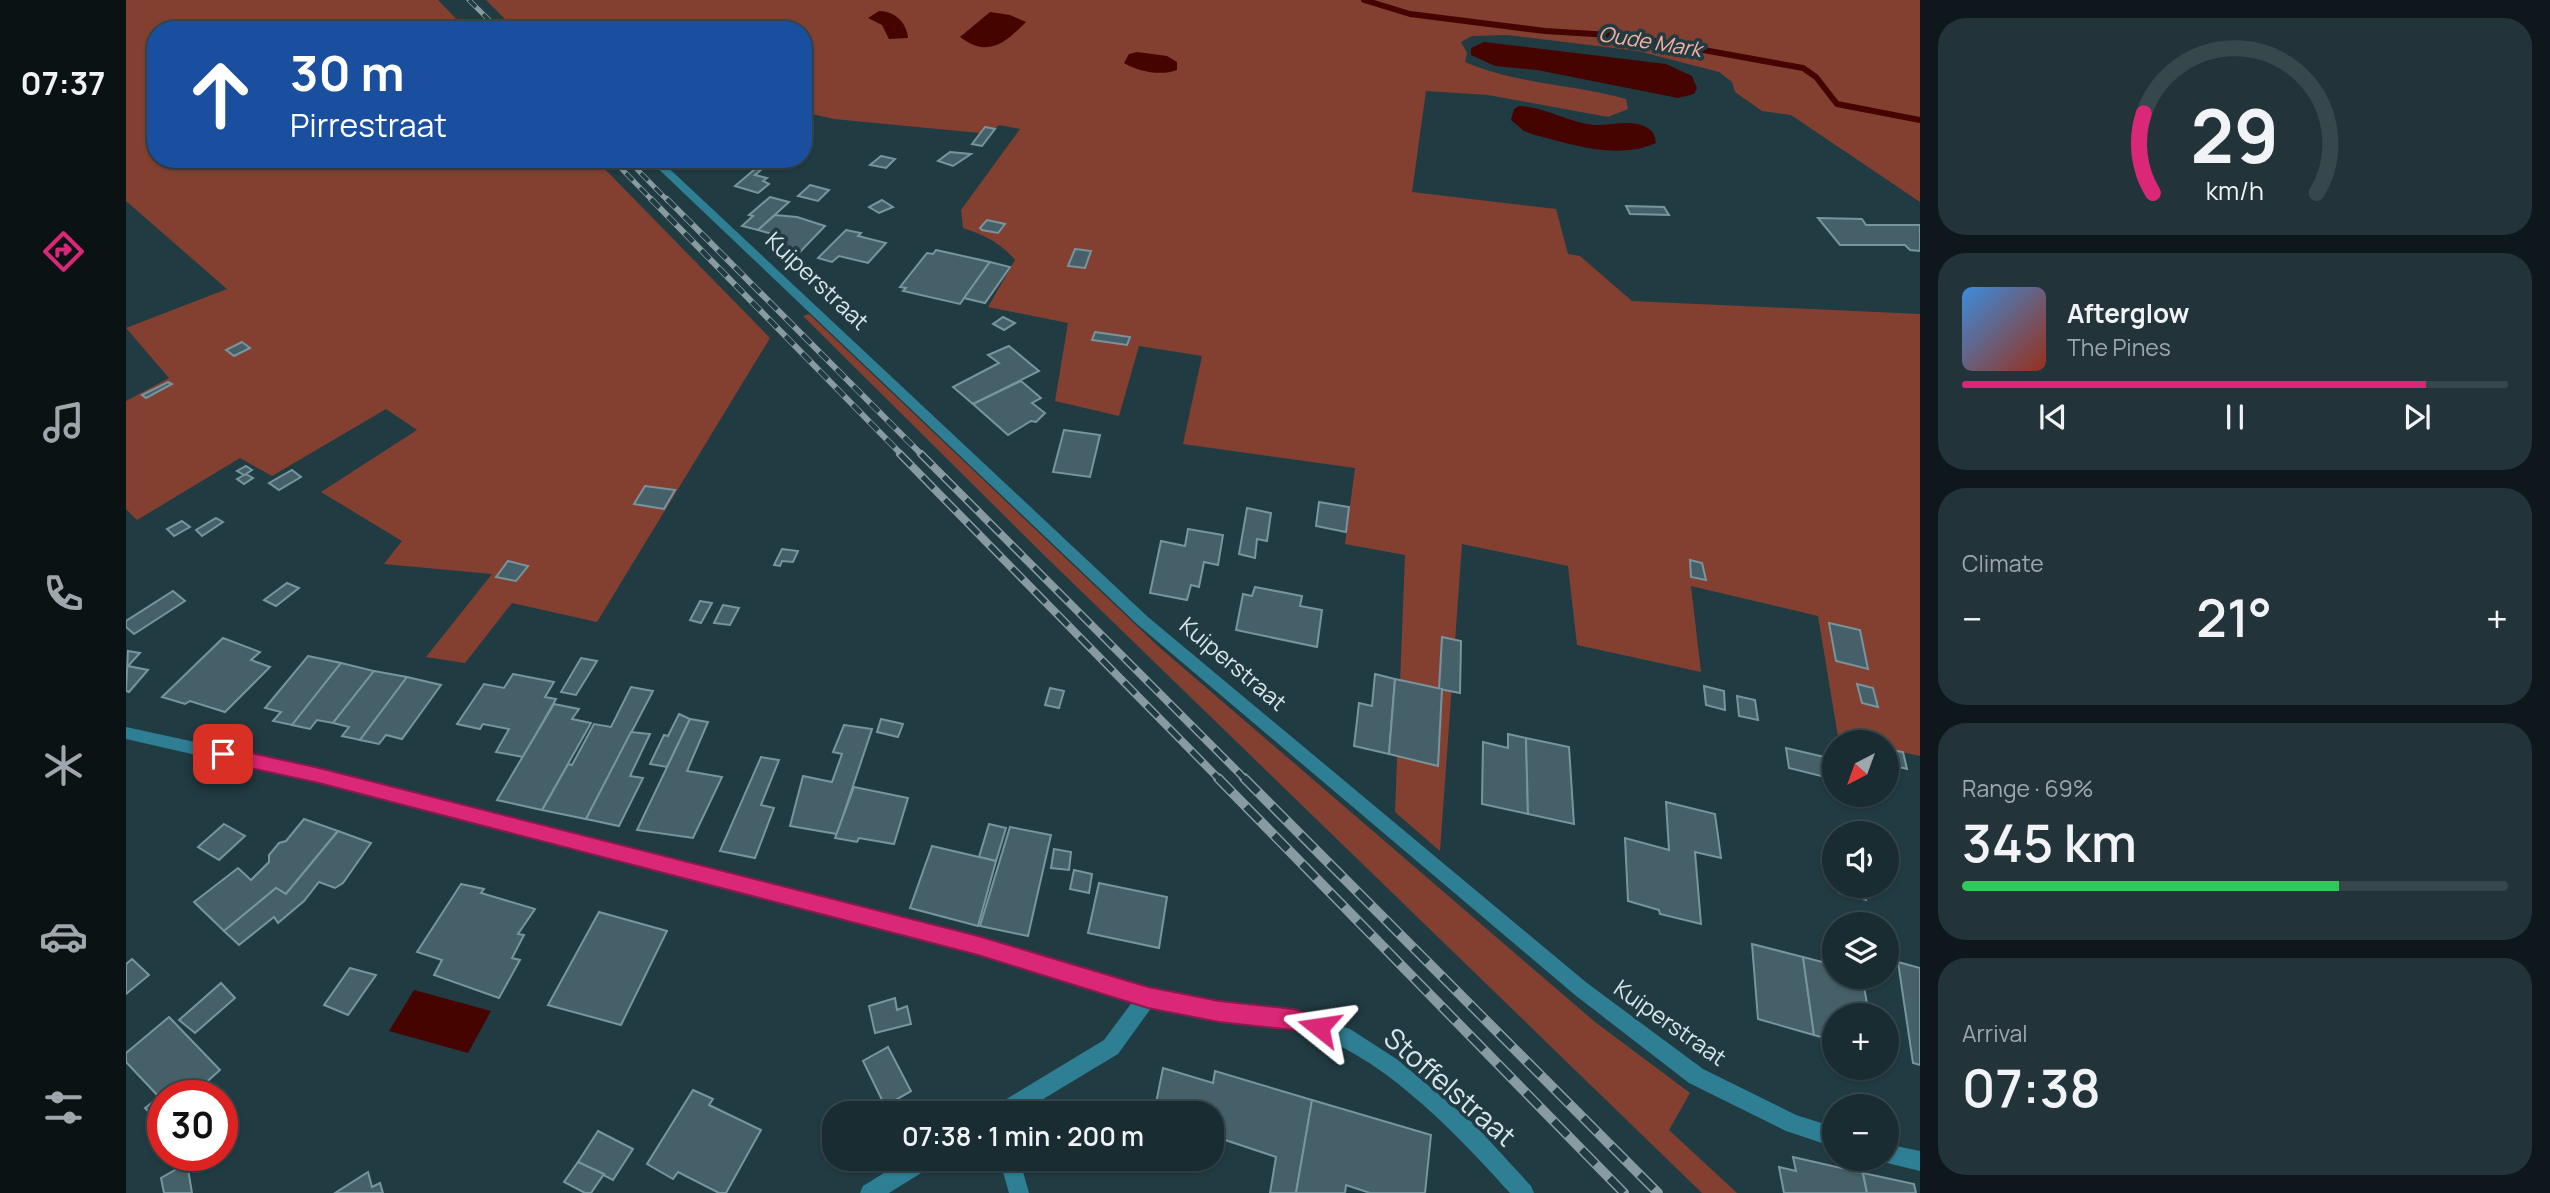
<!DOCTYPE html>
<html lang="en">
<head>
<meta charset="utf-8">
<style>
  :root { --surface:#192c32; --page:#22343a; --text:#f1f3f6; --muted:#9fa7ac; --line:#37484d; --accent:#db2777 }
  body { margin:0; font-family:Manrope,sans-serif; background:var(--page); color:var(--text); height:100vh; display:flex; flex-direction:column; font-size:26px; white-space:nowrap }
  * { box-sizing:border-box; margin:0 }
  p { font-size:23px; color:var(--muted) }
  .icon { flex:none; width:38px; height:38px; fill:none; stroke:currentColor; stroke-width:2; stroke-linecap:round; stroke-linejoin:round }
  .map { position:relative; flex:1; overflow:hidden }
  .panel { display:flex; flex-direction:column; gap:18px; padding:18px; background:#0e181c; width:630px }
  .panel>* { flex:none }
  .banner { position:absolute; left:21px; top:21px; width:665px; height:147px; border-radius:28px; box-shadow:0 2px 5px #0004,0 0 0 2px var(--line); background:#1a4fa0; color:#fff; overflow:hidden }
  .needle { width:46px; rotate:221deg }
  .buttons { position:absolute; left:1696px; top:730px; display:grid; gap:14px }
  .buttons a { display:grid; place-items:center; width:77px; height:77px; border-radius:50%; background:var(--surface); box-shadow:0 2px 5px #0004,0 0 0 2px var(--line); font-size:35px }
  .speed { position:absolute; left:21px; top:1080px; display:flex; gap:14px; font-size:35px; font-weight:700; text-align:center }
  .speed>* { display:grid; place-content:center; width:91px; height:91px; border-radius:50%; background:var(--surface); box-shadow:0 2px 5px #0004,0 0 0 2px var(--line); line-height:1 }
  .speed .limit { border:10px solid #d22; background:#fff; color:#111 }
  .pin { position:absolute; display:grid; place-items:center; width:60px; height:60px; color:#fff; margin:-30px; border-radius:14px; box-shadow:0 4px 10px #0006 }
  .me { position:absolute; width:77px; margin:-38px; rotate:285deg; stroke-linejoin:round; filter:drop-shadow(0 0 5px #0008) }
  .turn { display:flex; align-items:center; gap:24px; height:147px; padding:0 28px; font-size:32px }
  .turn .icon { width:91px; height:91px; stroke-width:2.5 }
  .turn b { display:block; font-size:49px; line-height:60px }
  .big { font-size:52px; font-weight:600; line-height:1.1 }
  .panel .tile { flex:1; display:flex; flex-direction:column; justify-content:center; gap:10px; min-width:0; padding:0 24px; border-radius:28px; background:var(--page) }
  .panel .dial { align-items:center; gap:0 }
  .dial svg { height:182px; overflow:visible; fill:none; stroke:var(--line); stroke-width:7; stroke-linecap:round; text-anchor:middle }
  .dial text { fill:var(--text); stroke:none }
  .song { display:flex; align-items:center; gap:21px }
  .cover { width:84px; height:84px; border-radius:10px; background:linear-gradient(135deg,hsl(210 70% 55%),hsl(10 70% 35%)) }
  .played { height:7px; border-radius:4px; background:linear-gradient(90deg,var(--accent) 85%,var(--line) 85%) }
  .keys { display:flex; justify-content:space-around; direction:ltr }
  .heat { display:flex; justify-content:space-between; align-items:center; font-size:38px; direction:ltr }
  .charge { height:10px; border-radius:5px; background:linear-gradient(90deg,#34c759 69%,var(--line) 0) }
  .trip { position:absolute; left:696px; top:1101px; width:402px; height:70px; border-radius:28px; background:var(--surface); box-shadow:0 2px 5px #0004,0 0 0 2px var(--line); font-weight:600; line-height:70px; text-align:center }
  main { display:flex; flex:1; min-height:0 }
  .tab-bar { display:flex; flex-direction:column; width:126px; justify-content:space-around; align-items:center; background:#0a1214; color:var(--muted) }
  .tab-bar .icon { width:49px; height:49px }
  .tab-bar .current { color:var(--accent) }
  .tab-bar b { font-size:32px; color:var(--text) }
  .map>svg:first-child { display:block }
  .green { fill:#834031 }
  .water { fill:#460400 }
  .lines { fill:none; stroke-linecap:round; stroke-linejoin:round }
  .stream { stroke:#460400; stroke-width:6 }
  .building { fill:#456068; stroke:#78949d; stroke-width:2 }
  .minor { fill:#2f7f94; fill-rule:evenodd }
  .rail-far3-casing { stroke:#879ba1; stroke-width:5 }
  .rail-far2-casing { stroke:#879ba1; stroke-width:6 }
  .rail-far1-casing { stroke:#879ba1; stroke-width:8 }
  .rail-casing { stroke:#879ba1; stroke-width:10 }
  .rail-far3 { stroke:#213b42; stroke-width:3.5; stroke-dasharray:10; stroke-linecap:butt }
  .rail-far2 { stroke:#213b42; stroke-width:4.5; stroke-dasharray:12; stroke-linecap:butt }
  .rail-far1 { stroke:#213b42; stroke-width:5; stroke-dasharray:16; stroke-linecap:butt }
  .rail { stroke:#213b42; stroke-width:7; stroke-dasharray:20; stroke-linecap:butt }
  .route { fill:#db2777; stroke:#8e194d; stroke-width:2 }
  .labels { text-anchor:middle; stroke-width:7; stroke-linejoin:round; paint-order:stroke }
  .far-water-label { font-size:21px; font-style:italic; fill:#fbb09f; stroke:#213b42 }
  .street-label { font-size:23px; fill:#d7e6ea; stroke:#213b42 }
  .near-street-label { font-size:28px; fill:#d7e6ea; stroke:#213b42 }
</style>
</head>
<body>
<main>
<nav class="tab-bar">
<b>07:37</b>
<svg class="icon current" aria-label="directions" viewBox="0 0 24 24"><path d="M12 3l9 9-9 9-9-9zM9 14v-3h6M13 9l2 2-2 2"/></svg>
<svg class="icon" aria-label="music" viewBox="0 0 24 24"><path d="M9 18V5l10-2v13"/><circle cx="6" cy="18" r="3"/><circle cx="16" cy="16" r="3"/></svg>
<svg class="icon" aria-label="phone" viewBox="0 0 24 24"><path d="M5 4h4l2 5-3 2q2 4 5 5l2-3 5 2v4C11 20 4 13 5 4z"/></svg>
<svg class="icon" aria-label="climate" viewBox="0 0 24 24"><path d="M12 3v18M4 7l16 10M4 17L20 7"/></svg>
<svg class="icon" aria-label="car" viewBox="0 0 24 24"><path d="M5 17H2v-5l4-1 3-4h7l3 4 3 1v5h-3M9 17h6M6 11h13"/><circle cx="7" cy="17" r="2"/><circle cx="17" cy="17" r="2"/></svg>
<svg class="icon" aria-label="filters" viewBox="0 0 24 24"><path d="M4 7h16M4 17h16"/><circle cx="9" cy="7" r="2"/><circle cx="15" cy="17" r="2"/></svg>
</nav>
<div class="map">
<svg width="1794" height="1193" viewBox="0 0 1794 1193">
  <rect width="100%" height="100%" fill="#213b42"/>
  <g class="green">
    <path d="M0 0H312L341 30H30V159H469L644 338 471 622 386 603 339 663 300 657 366 574 258 564 276 541 195 492 291 430 260 409 146 476 114 458 11 520 0 509V401L43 378 0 328 101 289 0 201Z"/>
    <path d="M360 0H1794V202L1665 115 1636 111 1609 92 1606 82 1593 72 1512 51 1381 35 1346 36 1335 42 1341 53 1339 62C1389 84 1447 84 1500 99L1502 109 1482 117 1362 95 1300 91 1286 192 1430 209 1442 254 1454 256 1506 301 1794 314V756L1761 749 1760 742H1734L1712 737 1692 616 1565 586 1575 672 1451 645 1442 566 1336 544 1314 851 1269 812 1279 555 1219 544 1229 468 1057 444 1076 356 1013 346 993 416 929 401 942 323 862 307 889 260C874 242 858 235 837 228L835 210 894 129 873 125 864 134 708 119 677 112V30H390Z"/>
    <path d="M683 314 1033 647 1469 1022 1564 1093 1543 1130 1611 1193H1576L921 558 677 316Z"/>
  </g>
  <g class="water">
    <path d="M753 11C769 11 781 23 782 38L763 39 756 25 742 18Z"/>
    <path d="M864 12 884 15 900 22C880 42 863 59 834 37Z"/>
    <path d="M1358 42 1540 64 1566 76 1571 88 1568 94 1552 98 1411 70 1369 66 1345 55V48Z"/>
    <path d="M1011 52 1041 56 1051 62V70C1035 76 1013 72 998 63L1003 54Z"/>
    <path d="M1393 106C1419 107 1442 123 1469 125 1486 126 1507 118 1523 129 1529 133 1529 138 1530 143 1491 160 1448 145 1409 135L1398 131 1385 120 1388 109Z"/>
    <path d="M288 990 365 1011 342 1053 263 1031Z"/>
  </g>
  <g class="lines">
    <path class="stream" d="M1238 0 1284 14 1419 31 1500 36 1677 68 1690 77 1711 104 1794 120"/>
  </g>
  <g class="building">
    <path d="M859 127 869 129 856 146 846 144Z"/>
    <path d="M824 152 845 154 827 166 812 161Z"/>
    <path d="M755 156 769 159 760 168 744 165Z"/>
    <path d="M629 169 635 170 629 175 641 178 637 181 643 184 632 193 609 186Z"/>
    <path d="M684 185 703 190 692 201 672 196Z"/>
    <path d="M644 197 663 202 632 230 616 226 627 216 623 215Z"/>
    <path d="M756 200 767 207 753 213 743 207Z"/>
    <path d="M1500 206 1538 207 1543 215 1504 214Z"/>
    <path d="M649 215 671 217 699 226 674 252 641 244 650 235 632 230Z"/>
    <path d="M1692 218 1736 219 1740 225H1794V251L1784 250 1779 245H1714Z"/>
    <path d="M861 220 879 224 872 233 856 230 854 228Z"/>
    <path d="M720 230 735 233 732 236 760 243 742 263 713 256 706 262 692 258Z"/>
    <path d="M949 249 965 251 959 268 942 266Z"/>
    <path d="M810 250 864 262 834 304 777 291 780 288 774 287 801 253 807 254Z"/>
    <path d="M864 262 884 267 859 303 838 298Z"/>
    <path d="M877 317 889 323 878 330 867 324Z"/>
    <path d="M969 332 1004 337 1001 345 966 340Z"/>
    <path d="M116 342 124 348 108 356 100 350Z"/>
    <path d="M883 346 913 371 847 404 827 387 873 363 862 355Z"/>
    <path d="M895 381 915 398 906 403 919 413 910 422 905 421 882 435 847 404Z"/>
    <path d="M42 382 46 384 20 398 16 395Z"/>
    <path d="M938 430 974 435 964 477 927 472Z"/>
    <path d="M120 466 126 470 120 474 127 478 118 484 111 479 118 475 111 471Z"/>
    <path d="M166 470 175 477 153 490 143 483Z"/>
    <path d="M519 486 549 490 538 509 508 504Z"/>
    <path d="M1193 502 1223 507 1220 532 1190 526Z"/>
    <path d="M1121 508 1145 513 1141 541 1131 539 1129 558 1113 554Z"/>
    <path d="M90 518 97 522 76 536 70 530Z"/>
    <path d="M56 521 64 527 48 536 41 529Z"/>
    <path d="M1062 529 1097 535 1092 565 1078 562 1073 587 1065 585 1061 600 1024 593 1035 541 1059 546Z"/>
    <path d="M656 549 672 551 667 562 656 561 654 566 648 565Z"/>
    <path d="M1564 560 1576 563 1580 580 1565 577Z"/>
    <path d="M382 561 402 566 390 581 370 577Z"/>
    <path d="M161 583 173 588 150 606 138 600Z"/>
    <path d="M1129 587 1176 596 1174 606 1196 610 1191 647 1110 630 1117 594 1126 596Z"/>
    <path d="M47 591 59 601 8 634 0 627V621Z"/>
    <path d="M574 601 586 603 575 623 564 620Z"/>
    <path d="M597 605 613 608 604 625 588 623Z"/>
    <path d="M1703 623 1734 630 1742 669 1710 661Z"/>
    <path d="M1316 637 1335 641 1334 693 1313 689Z"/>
    <path d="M97 638 134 652 125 660 144 667 99 712 64 701 59 704 36 697Z"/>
    <path d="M2 651 14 653 2 666 22 670 3 692 0 691Z"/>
    <path d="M182 656 215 663 166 725 147 721 155 712 139 708Z"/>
    <path d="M455 658 471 661 450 695 435 692Z"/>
    <path d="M215 663 248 671 207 723 191 720 184 729 166 725Z"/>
    <path d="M248 671 281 677 234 740 216 736 223 727 207 723Z"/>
    <path d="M387 674 428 682 419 697 430 699 397 757 370 752 383 729 357 724 354 729 331 724 358 684 378 688Z"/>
    <path d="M1249 674 1269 679 1263 754 1228 746 1233 703 1246 706Z"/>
    <path d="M281 677 315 685 276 739 260 735 253 744 234 740Z"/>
    <path d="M1269 679 1316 689 1312 766 1263 754Z"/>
    <path d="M1731 684 1747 688 1752 707 1736 703Z"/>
    <path d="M1578 686 1598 691 1599 710 1580 705Z"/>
    <path d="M505 687 527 691 460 819 416 810 442 764 446 765 468 724 485 727Z"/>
    <path d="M924 688 938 691 933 708 919 705Z"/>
    <path d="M1611 696 1629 700 1632 720 1613 716Z"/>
    <path d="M428 704 453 709 446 719 465 723 416 810 371 800Z"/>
    <path d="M553 714 564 719 541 767 524 764 538 735 542 736Z"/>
    <path d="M564 719 582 722 561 771 596 777 567 838 511 830Z"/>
    <path d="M755 719 777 724 772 737 751 732Z"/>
    <path d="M718 725 746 729 711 834 664 826 677 776 706 782 716 754 707 752Z"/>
    <path d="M505 732 524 734 504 776 517 778 493 826 460 819Z"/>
    <path d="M1382 734 1400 738 1402 814 1356 804 1357 742 1382 748Z"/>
    <path d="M1400 738 1443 747 1448 824 1402 814Z"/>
    <path d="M1660 748 1703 758 1707 779 1663 768Z"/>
    <path d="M1760 749 1777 752 1781 769 1764 765Z"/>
    <path d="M635 757 653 760 635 805 648 808 629 858 594 851Z"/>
    <path d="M728 787 782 798 768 844 733 838 731 842 709 838Z"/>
    <path d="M1540 802 1589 814 1595 858 1569 852 1575 924 1534 914 1533 910 1502 901 1499 838 1543 850Z"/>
    <path d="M178 819 212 831 160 894 150 888 98 931 68 902 112 868 125 880 143 862V855L153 843 160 841Z"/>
    <path d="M98 824 119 836 93 860 72 847Z"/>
    <path d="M863 824 880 828 870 861 853 857Z"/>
    <path d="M884 827 925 835 902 936 854 926Z"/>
    <path d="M212 831 245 843 217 883 209 888 193 882 178 901 152 923 148 917 113 945 98 931 150 888 160 894Z"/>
    <path d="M806 846 870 861 852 926 784 908Z"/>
    <path d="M928 849 945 852 943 870 925 868Z"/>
    <path d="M948 870 966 874 963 893 944 889Z"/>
    <path d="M973 883 1041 897 1033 948 962 933Z"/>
    <path d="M335 884 358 889 355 893 409 909 392 934 398 935 386 958 394 960 373 998 308 975 316 960 291 952Z"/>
    <path d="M1711 886H1737L1740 900 1713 893Z"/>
    <path d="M473 912 541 931 495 1025 422 1005Z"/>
    <path d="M1626 944 1677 957 1688 1035 1632 1019Z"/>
    <path d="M1677 957 1708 965V976H1732V980L1737 981 1743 1015H1708V1041L1688 1035Z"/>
    <path d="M6 959 23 975 0 994V964Z"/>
    <path d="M1772 962 1794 968V1065L1787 1063Z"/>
    <path d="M224 968 250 975 222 1015 198 1005Z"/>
    <path d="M95 983 109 998 69 1033 53 1020Z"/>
    <path d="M769 998 771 1010 781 1006 785 1024 749 1033 743 1006Z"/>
    <path d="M43 1017 94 1070 65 1096H37V1121L34 1124 19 1108 33 1097 0 1062V1053Z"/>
    <path d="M762 1047 785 1091 759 1106 737 1061Z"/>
    <path d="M1037 1068 1087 1083 1089 1071 1186 1100 1170 1193H1144L1150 1157 1087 1136V1113H1028Z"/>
    <path d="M567 1090 587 1099 583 1105 635 1130 600 1193H593L552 1172 547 1179 521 1164Z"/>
    <path d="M1186 1100 1305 1135 1299 1193H1244L1220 1185 1219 1193H1170Z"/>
    <path d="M472 1131 507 1149 487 1180 452 1162Z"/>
    <path d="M1667 1157 1737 1173 1741 1193H1658L1653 1167 1670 1171Z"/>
    <path d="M452 1162 478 1174 465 1193H459L438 1182Z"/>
    <path d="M61 1163 66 1193H38L35 1178Z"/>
    <path d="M242 1172 246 1187 254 1183 257 1193H209Z"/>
    <path d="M1737 1173 1788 1184 1790 1193H1741Z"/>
  </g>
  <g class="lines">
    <g class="minor">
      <path d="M522 159H533L1022 617 1461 983 1577 1069 1670 1115 1708 1127V1147L1660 1131 1563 1083 1449 995 1012 625Z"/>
      <path d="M0 727 193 769 852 937 1022 988 1093 1003 1168 1010 1224 1029 1272 1060 1349 1125 1405 1186 1408 1193H1384C1329 1132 1251 1049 1169 1029 1145 1023 1119 1025 1094 1021 1071 1018 1049 1012 1026 1007L992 1054 894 1113H866L869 1106 978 1040 1007 1001 852 953 193 783 0 739Z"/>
      <path d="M1760 1144 1794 1151V1171L1753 1161 1752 1158H1760Z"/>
      <path d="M782 1158H811L808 1165 763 1193H734L737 1186Z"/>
      <path d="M873 1158H893L903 1193H883Z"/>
    </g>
    <defs>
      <g id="rail-far3">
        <path d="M343 0 373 30"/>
        <path d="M486 159 527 201"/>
        <path d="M501 159 542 201"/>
      </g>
      <g id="rail-far2">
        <path d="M525 199 776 455"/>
        <path d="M541 199 796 455"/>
      </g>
      <g id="rail-far1">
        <path d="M774 454 1094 780"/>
        <path d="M795 454 1120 780"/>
      </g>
      <g id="rail">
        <path d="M1092 778 1498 1193"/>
        <path d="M1118 778 1532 1193"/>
      </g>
    </defs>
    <use href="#rail-far3" class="rail-far3-casing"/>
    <use href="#rail-far2" class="rail-far2-casing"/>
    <use href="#rail-far1" class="rail-far1-casing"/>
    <use href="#rail" class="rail-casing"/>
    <use href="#rail-far3" class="rail-far3"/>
    <use href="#rail-far2" class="rail-far2"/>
    <use href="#rail-far1" class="rail-far1"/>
    <use href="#rail" class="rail"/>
  </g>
  <path class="route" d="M97 747 193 768 852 936 1022 987 1093 1001 1168 1009 1200 1020 1203 1027 1200 1035 1193 1038 1168 1030 1093 1022 1022 1008 852 955 193 783 97 762 90 760 88 754 90 749Z"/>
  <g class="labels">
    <g class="far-water-label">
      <text transform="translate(1524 42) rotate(9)" y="7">Oude Mark</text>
    </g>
    <g class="street-label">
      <text transform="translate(691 281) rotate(43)" y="8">Kuiperstraat</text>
      <text transform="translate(1107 664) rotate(40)" y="8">Kuiperstraat</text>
      <text transform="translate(1544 1023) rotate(35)" y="8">Kuiperstraat</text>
    </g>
    <g class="near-street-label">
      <text transform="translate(1324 1087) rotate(41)" y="10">Stoffelstraat</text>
    </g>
  </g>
</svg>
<div class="buttons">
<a><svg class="needle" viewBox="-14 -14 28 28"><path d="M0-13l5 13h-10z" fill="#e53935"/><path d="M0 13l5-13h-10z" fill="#9fa7ac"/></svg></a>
<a><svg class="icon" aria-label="sound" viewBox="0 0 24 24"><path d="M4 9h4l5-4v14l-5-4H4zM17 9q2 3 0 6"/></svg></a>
<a><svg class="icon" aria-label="layers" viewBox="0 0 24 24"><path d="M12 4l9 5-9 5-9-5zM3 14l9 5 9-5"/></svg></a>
<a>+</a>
<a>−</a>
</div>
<div class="speed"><div class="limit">30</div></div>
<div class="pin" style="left:97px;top:754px;background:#d93025"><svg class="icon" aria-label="arrive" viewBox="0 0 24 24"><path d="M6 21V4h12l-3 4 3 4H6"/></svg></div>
<svg class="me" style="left:1193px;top:1027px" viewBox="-20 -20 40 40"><path d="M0-17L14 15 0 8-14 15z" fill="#db2777" stroke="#fff" stroke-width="4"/></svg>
<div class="trip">07:38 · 1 min · 200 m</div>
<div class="banner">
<div class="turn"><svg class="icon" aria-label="ahead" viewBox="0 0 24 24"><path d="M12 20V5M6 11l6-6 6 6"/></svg><div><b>30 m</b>Pirrestraat</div></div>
</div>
</div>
<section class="panel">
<div class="tile dial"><svg viewBox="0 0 100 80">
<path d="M14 69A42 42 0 1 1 86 69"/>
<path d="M14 69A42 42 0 0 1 10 34" stroke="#db2777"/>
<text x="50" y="56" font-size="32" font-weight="700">29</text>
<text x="50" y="72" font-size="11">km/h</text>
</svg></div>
<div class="tile">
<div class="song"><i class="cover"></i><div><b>Afterglow</b><p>The Pines</p></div></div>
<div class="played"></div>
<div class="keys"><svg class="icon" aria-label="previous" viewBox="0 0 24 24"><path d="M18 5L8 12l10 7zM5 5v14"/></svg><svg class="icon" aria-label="pause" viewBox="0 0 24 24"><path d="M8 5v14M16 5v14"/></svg><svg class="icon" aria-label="next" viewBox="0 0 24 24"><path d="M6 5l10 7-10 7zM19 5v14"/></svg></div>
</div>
<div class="tile"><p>Climate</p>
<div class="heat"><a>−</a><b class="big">21°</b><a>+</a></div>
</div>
<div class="tile"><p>Range · 69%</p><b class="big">345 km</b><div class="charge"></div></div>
<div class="tile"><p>Arrival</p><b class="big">07:38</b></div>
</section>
</main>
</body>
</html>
